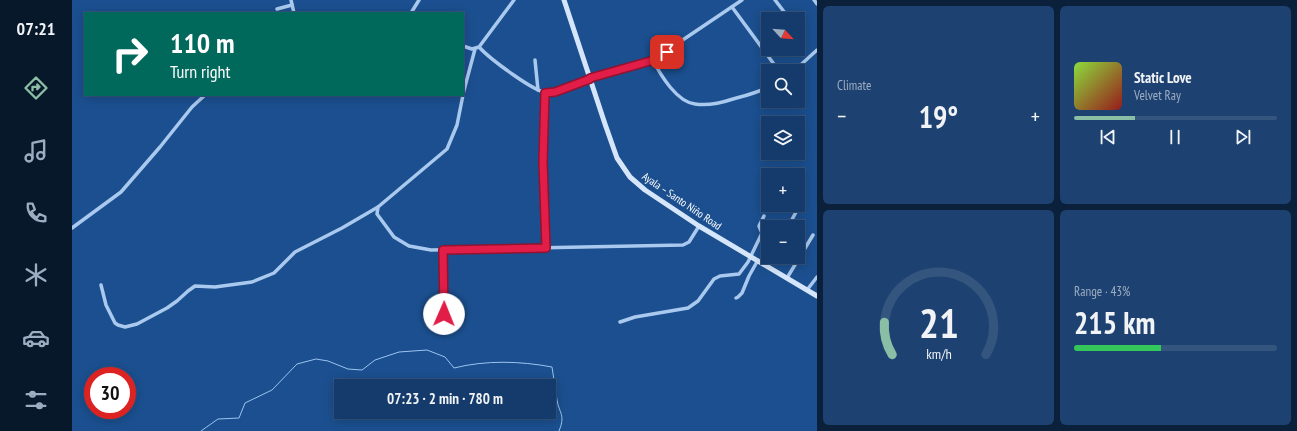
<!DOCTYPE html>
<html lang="en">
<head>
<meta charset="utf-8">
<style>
  :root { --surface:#143b6b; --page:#1d4271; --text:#f1f3f6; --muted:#9dadc1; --line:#33557e; --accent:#8abfa5 }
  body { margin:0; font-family:"PT Sans Narrow",sans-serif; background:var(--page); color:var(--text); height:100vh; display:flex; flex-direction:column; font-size:15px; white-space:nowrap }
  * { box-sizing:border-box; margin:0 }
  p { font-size:13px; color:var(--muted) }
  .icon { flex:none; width:22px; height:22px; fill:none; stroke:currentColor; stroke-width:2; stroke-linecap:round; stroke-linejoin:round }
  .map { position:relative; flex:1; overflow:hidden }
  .drawer { display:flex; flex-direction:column; gap:6px; padding:6px; background:#0b203b; width:480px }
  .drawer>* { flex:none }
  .top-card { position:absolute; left:12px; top:12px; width:380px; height:84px; border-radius:0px; box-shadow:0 2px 10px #0003,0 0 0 1px var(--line); background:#00695c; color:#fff; overflow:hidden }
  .needle { width:26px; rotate:116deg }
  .controls { position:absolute; left:689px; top:12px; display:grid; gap:8px }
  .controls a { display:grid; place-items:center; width:44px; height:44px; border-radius:0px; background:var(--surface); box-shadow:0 2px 10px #0003,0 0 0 1px var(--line); font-size:20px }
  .speed { position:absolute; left:12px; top:367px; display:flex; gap:8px; font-size:20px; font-weight:700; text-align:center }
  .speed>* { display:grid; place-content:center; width:52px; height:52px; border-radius:50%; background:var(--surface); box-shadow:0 2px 10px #0003,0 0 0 1px var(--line); line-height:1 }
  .speed .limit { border:6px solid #d22; background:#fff; color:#111 }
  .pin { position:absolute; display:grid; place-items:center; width:34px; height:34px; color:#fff; margin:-17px; border-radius:8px; box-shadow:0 2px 6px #0006 }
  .me { position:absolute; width:44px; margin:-22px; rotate:1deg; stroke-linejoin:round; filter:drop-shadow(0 0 3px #0008) }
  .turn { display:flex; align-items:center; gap:14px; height:84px; padding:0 20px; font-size:18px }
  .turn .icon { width:52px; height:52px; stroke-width:2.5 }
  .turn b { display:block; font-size:28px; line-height:34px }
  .big { font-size:30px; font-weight:600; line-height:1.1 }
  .drawer .widget { flex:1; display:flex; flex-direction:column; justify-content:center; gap:6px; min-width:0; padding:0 14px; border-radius:6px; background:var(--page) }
  .drawer .dial { align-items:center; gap:0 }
  .dial svg { height:104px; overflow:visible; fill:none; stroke:var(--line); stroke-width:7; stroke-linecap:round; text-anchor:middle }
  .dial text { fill:var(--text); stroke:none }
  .song { display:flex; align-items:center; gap:12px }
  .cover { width:48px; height:48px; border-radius:6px; background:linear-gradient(135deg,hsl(90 70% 55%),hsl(0 70% 35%)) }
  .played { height:4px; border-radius:2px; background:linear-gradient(90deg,var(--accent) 30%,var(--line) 30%) }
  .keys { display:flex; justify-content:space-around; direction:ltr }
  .heat { display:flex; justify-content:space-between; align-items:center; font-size:22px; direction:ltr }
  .charge { height:6px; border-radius:3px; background:linear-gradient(90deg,#34c759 43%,var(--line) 0) }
  .drawer .tiles { flex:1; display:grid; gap:6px; grid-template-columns:repeat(2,1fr) }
  .trip { position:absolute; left:262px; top:379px; width:222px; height:40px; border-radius:0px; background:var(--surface); box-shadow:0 2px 10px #0003,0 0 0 1px var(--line); font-weight:600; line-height:40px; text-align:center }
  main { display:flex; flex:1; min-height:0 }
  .tabs { display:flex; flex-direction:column; width:72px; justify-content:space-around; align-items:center; background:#08182b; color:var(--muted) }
  .tabs .icon { width:28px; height:28px }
  .tabs .on { color:var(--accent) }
  .tabs b { font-size:18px; color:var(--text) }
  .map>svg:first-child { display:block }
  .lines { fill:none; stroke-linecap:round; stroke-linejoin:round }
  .stream { stroke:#9cc4f0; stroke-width:1 }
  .street { stroke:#a9c9ee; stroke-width:3.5 }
  .secondary { stroke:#d6e6fa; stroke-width:5 }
  .route-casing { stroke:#92132f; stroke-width:10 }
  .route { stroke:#e11d48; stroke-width:7 }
  .labels { text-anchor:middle; stroke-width:4; stroke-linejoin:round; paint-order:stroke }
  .street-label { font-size:11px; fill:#fff; stroke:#1b4f8f }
</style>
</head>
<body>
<main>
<nav class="tabs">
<b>07:21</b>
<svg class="icon on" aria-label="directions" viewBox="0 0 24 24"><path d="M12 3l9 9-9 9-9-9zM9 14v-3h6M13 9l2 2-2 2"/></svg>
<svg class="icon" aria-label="music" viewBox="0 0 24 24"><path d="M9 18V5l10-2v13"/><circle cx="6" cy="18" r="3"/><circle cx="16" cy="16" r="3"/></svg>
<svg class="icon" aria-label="phone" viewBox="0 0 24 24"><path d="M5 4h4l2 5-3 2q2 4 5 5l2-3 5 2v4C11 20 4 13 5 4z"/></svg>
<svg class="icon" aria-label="climate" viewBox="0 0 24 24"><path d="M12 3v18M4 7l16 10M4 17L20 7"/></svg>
<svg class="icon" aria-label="car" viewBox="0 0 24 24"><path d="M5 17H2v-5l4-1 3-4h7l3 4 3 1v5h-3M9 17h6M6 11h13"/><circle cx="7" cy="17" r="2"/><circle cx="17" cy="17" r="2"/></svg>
<svg class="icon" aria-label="filters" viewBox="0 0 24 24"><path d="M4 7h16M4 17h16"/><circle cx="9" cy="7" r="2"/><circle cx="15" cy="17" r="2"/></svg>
</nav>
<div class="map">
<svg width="745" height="431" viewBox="0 0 745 431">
  <rect width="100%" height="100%" fill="#1b4f8f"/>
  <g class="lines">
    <path class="stream" d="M129 431 146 419 167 418 173 403 200 390 225 364 244 359 256 361 276 369 290 370 303 360 327 352 355 350 373 357 382 368C414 360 448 361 480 367 482 378 483 389 485 400 487 413 494 415 487 431"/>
    <g class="street">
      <path d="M219 0 222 13"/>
      <path d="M703 0 713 13"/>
      <path d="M742 0 745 4"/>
      <path d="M660 7 707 71"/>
      <path d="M205 9 220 5"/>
      <path d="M339 13 347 0"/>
      <path d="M391 46 400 49 407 47 442 0"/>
      <path d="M407 47C417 58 464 94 477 93 490 92 506 84 519 79"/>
      <path d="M463 60 466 90"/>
      <path d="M581 60C589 76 605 102 623 104 636 106 649 103 661 99 672 96 685 93 696 87"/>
      <path d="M722 71 745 50"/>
      <path d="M518 78 581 60 670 0"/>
      <path d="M473 93 471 162 474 248"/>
      <path d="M391 94 403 49"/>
      <path d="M306 207 305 214 322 237 337 246 359 250 611 245 617 242 627 226"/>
      <path d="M716 227 731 199"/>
      <path d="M0 228 49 192 88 147 120 107 133 95"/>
      <path d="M371 250V315"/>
      <path d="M694 266 699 257"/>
      <path d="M715 278 741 235"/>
      <path d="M29 285 34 305 43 323 46 325 53 327 65 324 95 308 105 301 116 291 123 286 143 287 180 282 202 273 223 252 270 228 306 207 375 149 385 125 391 95"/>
      <path d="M735 290 745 277"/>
      <path d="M664 298 666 297 670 293 677 276 686 260"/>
      <path d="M548 322 563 317 616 308 626 301 642 279 648 276 667 274 676 262 690 233 687 226 692 216"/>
    </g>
    <path class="secondary" d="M492 0 533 124 545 158 558 177 573 190 627 226 745 296"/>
  </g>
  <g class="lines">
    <defs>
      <path id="route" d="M372 314 371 250 474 248 471 162 473 93 483 92 518 79V78L582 60 595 52"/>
    </defs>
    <use href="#route" class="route-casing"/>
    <use href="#route" class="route"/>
  </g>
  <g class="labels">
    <g class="street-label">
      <text transform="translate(610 201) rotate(34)" y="4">Ayala – Santo Niño Road</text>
    </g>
  </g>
</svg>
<div class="controls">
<a><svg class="needle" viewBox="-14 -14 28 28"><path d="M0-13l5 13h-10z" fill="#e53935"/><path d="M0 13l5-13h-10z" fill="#9dadc1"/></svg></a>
<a><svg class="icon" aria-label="search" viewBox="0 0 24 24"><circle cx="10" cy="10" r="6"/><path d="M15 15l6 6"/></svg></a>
<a><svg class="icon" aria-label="layers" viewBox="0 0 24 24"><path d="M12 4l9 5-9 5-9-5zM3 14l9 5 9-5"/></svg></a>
<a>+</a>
<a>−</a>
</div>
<div class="speed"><div class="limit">30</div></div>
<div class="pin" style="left:595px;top:52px;background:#d93025"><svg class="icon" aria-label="arrive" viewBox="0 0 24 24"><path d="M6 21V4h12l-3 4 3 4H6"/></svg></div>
<svg class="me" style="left:372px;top:314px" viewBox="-20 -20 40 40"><circle r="19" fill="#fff"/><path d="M0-13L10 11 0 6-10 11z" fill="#e11d48"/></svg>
<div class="trip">07:23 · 2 min · 780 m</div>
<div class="top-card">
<div class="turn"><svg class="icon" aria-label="right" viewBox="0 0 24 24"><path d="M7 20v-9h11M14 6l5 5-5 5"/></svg><div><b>110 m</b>Turn right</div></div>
</div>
</div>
<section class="drawer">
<div class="tiles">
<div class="widget"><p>Climate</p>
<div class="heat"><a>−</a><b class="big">19°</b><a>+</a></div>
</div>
<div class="widget">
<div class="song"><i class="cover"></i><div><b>Static Love</b><p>Velvet Ray</p></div></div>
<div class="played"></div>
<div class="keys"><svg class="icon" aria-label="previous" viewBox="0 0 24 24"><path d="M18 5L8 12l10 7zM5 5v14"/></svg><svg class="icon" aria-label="pause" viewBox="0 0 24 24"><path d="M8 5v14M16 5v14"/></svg><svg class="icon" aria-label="next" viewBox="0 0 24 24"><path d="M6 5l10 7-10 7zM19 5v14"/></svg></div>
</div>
<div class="widget dial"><svg viewBox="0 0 100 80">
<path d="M14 69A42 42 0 1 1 86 69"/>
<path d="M14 69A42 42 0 0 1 8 44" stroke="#8abfa5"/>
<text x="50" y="56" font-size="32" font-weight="700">21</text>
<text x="50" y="72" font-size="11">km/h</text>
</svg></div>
<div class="widget"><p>Range · 43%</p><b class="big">215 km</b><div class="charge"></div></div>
</div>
</section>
</main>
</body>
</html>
